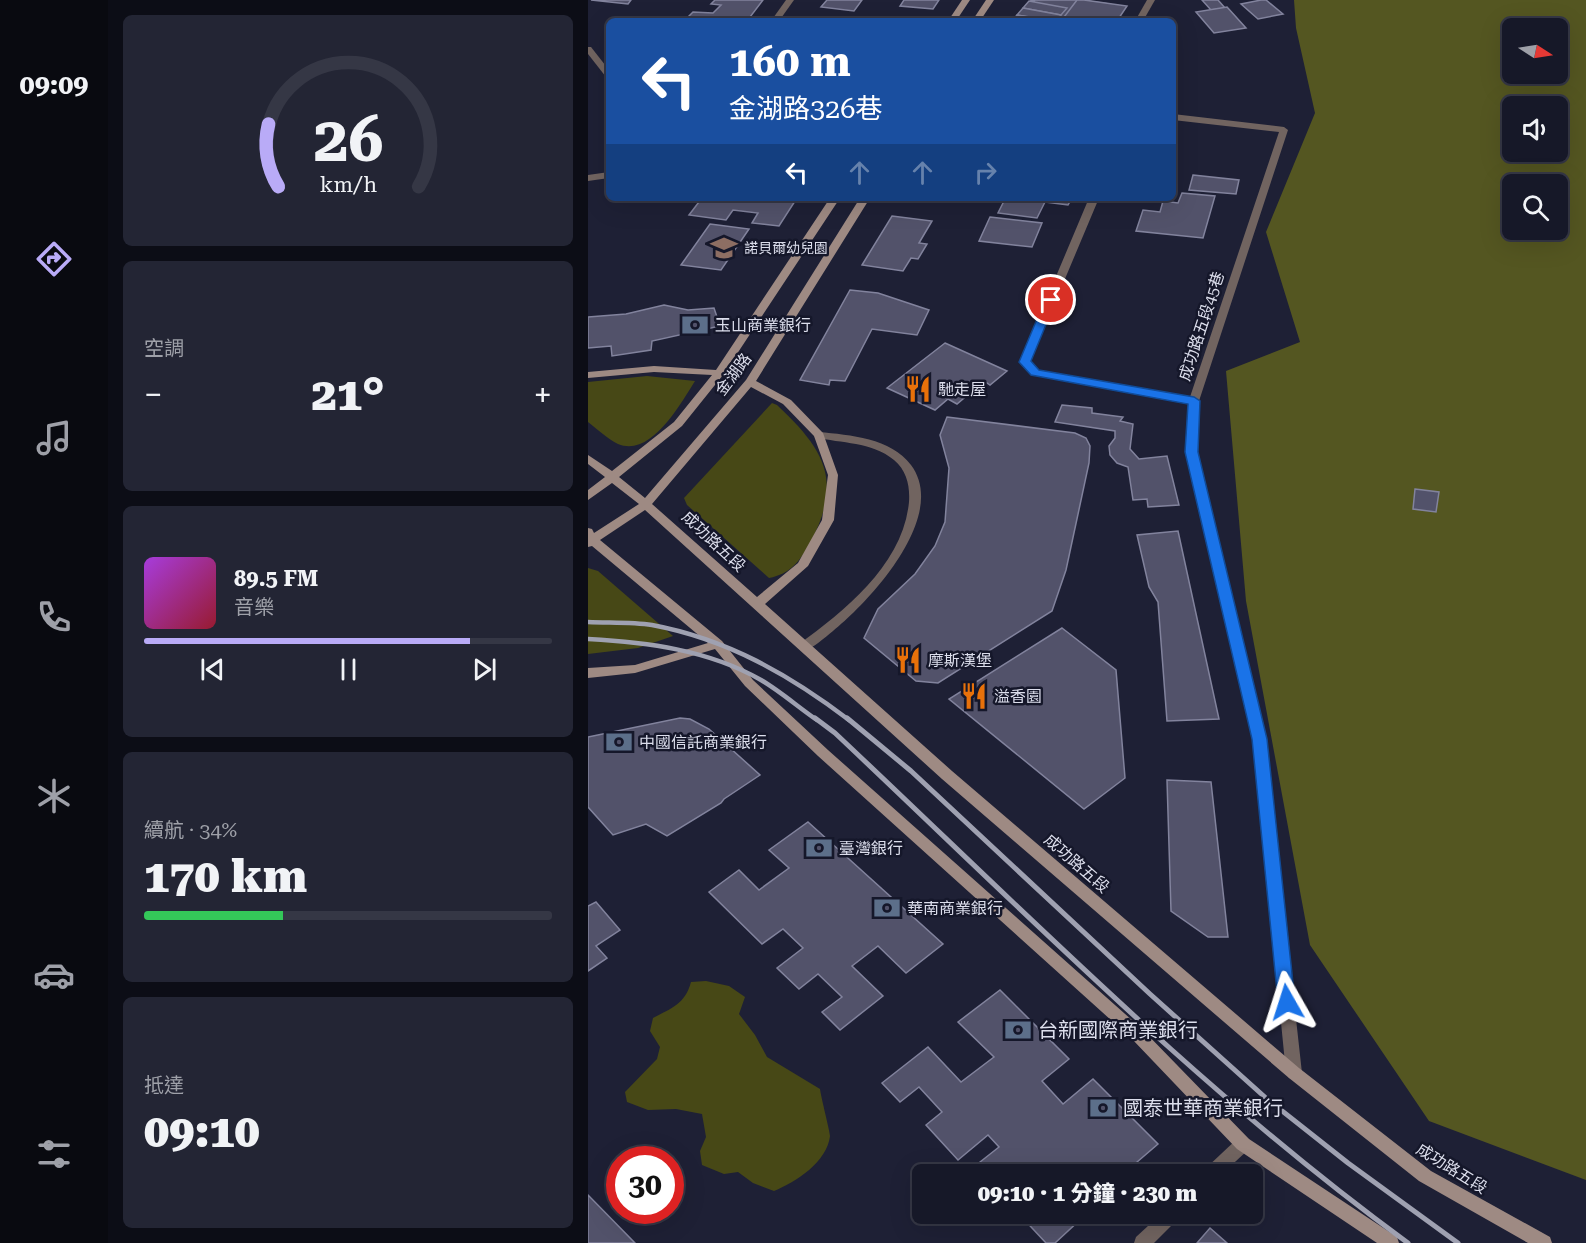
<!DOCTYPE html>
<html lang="zh-TW">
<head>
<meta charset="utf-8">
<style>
  :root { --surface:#161828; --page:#232534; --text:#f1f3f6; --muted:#9ea0a8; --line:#353745; --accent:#b9abf7 }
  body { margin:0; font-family:"Roboto Serif","Noto Sans TC",serif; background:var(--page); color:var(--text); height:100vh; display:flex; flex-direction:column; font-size:22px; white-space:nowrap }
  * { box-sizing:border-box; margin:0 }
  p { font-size:20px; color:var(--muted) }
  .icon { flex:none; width:33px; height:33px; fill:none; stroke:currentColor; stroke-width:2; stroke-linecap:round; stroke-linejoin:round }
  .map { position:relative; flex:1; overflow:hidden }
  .details { display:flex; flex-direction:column; gap:15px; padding:15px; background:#0c0d16; width:480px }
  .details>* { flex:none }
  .guide { position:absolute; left:18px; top:18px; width:570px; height:183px; border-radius:9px; box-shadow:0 6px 24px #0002,0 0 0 2px var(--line); background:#1a4fa0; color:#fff; overflow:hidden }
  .needle { width:39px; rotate:102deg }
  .buttons { position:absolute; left:914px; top:18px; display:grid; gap:12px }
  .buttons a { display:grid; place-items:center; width:66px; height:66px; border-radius:9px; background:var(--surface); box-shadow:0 6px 24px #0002,0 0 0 2px var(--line); font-size:30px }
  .speed { position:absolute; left:18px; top:1146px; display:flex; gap:12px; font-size:30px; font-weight:700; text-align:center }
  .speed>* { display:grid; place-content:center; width:78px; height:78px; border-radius:50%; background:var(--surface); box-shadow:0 6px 24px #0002,0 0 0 2px var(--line); line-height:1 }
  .speed .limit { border:9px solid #d22; background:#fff; color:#111 }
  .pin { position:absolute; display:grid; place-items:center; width:51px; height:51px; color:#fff; margin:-26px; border:3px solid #fff; border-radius:50%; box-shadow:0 2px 6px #0007 }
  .me { position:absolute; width:66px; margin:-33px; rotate:354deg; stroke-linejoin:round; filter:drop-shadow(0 0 4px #0008) }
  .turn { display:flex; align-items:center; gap:21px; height:126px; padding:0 24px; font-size:27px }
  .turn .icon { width:78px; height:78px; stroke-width:2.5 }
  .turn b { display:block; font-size:42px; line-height:51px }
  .lanes { display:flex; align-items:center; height:57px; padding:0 24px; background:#0003; justify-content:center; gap:30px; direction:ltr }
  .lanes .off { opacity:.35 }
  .big { font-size:45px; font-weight:800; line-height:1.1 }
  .details .tile { flex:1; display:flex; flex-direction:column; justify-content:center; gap:9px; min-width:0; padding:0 21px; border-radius:9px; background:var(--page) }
  .details .dial { align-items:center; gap:0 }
  .dial svg { height:156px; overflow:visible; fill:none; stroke:var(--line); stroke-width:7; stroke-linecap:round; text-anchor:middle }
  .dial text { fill:var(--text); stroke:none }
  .song { display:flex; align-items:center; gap:18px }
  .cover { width:72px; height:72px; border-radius:9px; background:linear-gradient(135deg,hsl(280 70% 55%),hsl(350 70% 35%)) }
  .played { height:6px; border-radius:3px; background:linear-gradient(90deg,var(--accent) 80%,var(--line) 80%) }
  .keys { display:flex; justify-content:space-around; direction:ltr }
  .heat { display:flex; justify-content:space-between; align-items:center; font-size:33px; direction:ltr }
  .charge { height:9px; border-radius:4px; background:linear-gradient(90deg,#34c759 34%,var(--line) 0) }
  .trip { position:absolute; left:324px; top:1164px; width:351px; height:60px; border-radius:9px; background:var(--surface); box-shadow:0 6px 24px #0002,0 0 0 2px var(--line); font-weight:800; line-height:60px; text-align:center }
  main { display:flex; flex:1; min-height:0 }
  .tab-bar { display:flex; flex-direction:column; width:108px; justify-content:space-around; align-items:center; background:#090a10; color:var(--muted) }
  .tab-bar .icon { width:42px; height:42px }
  .tab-bar .active { color:var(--accent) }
  .tab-bar b { font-size:27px; color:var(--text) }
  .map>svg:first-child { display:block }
  .green { fill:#474816 }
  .forest { fill:#545621; fill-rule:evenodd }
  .building { fill:#52526a; stroke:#82839d; stroke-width:1.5 }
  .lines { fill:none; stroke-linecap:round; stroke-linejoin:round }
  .lane { fill:#716460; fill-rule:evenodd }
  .street { fill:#716460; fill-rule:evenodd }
  .secondary { fill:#9e8a83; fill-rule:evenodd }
  .rail-far1 { stroke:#9fa1b1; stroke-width:4.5 }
  .rail { stroke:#9fa1b1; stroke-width:5 }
  .route { fill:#1a73e8; stroke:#114b97; stroke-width:1.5 }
  .labels { text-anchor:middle; stroke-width:5; stroke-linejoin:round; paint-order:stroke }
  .far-poi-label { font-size:14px; fill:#dcdeec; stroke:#15172a; text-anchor:start }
  .poi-label { font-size:16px; fill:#dcdeec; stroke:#15172a; text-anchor:start }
  .street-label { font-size:16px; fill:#dcdeec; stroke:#15172a }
  .near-poi-label { font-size:20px; fill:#dcdeec; stroke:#15172a; text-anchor:start }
</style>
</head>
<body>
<main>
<nav class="tab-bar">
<b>09:09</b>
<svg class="icon active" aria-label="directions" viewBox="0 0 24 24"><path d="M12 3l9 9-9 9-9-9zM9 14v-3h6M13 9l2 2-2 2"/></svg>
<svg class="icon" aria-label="music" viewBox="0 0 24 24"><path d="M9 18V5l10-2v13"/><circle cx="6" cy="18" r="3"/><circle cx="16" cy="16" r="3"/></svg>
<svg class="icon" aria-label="phone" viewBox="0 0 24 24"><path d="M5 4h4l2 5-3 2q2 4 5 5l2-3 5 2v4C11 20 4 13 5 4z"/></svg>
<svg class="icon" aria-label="climate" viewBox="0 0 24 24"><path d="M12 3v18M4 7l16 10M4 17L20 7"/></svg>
<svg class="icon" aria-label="car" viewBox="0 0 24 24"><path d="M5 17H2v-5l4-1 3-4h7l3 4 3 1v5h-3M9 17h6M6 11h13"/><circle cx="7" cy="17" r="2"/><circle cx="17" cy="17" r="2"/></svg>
<svg class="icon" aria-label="filters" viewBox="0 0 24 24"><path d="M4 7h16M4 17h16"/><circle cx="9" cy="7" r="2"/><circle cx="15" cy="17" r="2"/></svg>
</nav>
<section class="details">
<div class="tile dial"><svg viewBox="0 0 100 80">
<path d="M14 69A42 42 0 1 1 86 69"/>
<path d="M14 69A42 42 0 0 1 9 37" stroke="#b9abf7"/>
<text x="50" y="56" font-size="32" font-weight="700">26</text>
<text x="50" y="72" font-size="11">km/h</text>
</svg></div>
<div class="tile"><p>空調</p>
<div class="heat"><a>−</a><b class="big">21°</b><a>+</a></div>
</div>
<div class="tile">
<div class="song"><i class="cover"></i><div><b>89.5 FM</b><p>音樂</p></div></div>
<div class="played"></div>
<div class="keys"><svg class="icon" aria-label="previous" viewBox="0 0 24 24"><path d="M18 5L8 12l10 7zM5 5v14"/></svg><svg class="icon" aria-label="pause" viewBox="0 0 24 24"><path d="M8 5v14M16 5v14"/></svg><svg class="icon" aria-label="next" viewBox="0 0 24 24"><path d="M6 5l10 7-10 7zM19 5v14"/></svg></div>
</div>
<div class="tile"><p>續航 · 34%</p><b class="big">170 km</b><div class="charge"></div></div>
<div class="tile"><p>抵達</p><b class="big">09:10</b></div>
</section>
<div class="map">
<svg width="998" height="1243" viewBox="0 0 998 1243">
  <rect width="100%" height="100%" fill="#1e2035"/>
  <g class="green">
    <path d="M59 376 107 381C93 403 63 458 30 444 20 439 9 429 0 422V382Z"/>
    <path d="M184 403 189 405C237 450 255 481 222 543 212 561 202 574 181 578L99 505 96 498Z"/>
    <path d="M0 568 10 571 85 636 50 648 0 654Z"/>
    <path d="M118 981 141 986 157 997 151 1014 167 1035 179 1057 232 1089C233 1097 242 1132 242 1136 239 1162 208 1182 186 1191L165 1183 150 1172 136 1174 114 1165 112 1151 118 1137 114 1114 88 1109 60 1110 39 1102 37 1092 69 1059 72 1047 62 1031 65 1018C84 1008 97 1004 103 982Z"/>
  </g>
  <path class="forest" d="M706 0H998V1180L841 1121 722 945 658 601 638 371 712 342 678 232 727 113 708 28ZM924 28H969V74H924ZM924 106H969V152H924ZM924 184H969V230H924Z"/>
  <g class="building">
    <path d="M3 0H43L40 4Z"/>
    <path d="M127 0H175L159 21 98 19 105 12 125 13 133 5 123 4Z"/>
    <path d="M239 0H274L266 11 233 7Z"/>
    <path d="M316 0H351L345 9 312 6Z"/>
    <path d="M442 0H480L485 1 479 8Z"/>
    <path d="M447 0H492L522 4 511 21H430Z"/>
    <path d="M489 0H496L539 6 529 21H473Z"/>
    <path d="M614 0H630L637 8 623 10Z"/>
    <path d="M673 0H678L695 14 670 19 653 4Z"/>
    <path d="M441 1 479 8 473 15 435 8Z"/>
    <path d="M639 7 658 28 626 33 608 12Z"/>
    <path d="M435 8 473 15 468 21 429 15Z"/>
    <path d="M429 15 463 21H424Z"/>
    <path d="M605 175 651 180 648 194 601 190Z"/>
    <path d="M594 193 627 196 615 238 548 231 555 210 572 212 575 201 590 203Z"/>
    <path d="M114 198H209L191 226 164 223 170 213 145 210 138 220 101 215Z"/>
    <path d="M412 198H484L480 205 457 202 449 218 410 213 417 199Z"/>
    <path d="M304 216 344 221 331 243 339 244 330 259 323 258 315 271 274 265Z"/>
    <path d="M402 217 454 223 444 247 391 241Z"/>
    <path d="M122 224 161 229 133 270 93 265Z"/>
    <path d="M262 290 290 293 341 310 329 335 284 329 257 381 242 380 241 385 212 380Z"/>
    <path d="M76 305 100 310 126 308 132 326 64 341 63 350 24 356 23 346 0 348V317L38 314Z"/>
    <path d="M357 343 419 371 402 385 396 381 369 404 360 399 347 410 299 388Z"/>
    <path d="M474 405 504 408V413L535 417 532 421 545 424 542 449 551 459 579 456 591 505 560 507 559 499 545 500 540 467 529 463 522 455 521 446 527 438V431L467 422Z"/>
    <path d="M359 417 487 433 498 438 502 446 501 463 478 570 464 611 350 683 328 681 276 638 290 609 327 574 347 546 357 522 361 468 352 435Z"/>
    <path d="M827 489 851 492 848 512 825 509Z"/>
    <path d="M590 531 631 719 579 721 570 602 561 587 549 535Z"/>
    <path d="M474 628 528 670 537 778 496 809 361 699Z"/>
    <path d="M92 718 102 719 121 729 172 775 136 799 133 803 79 836 58 824 25 835 0 807V737Z"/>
    <path d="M579 780 623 782 640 937H620L583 911Z"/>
    <path d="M220 822 355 944 318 973 290 946 264 966 295 996 252 1030 234 1012 254 997 230 974 211 989 189 968 215 948 195 929 174 944 121 892 151 870 171 890 201 868 181 850Z"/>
    <path d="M8 902 32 930 8 946 19 958 0 971V906Z"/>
    <path d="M412 990 481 1059 454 1081 475 1104 505 1079 570 1144 535 1174H501L492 1165 481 1174H395L387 1166 411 1147 400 1135 370 1160 338 1125 354 1112 331 1087 312 1102 294 1083 340 1047 373 1082 406 1057 370 1022Z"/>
    <path d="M0 1195 47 1243H0Z"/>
    <path d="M431 1214H489L494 1218 467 1243H458Z"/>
    <path d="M622 1228 639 1243H609Z"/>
  </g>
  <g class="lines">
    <path class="lane" d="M231 432C262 435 303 438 323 465 361 516 282 601 245 631 236 638 226 648 215 651L209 647 211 644C258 610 315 564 321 502 322 486 319 471 306 460 283 441 254 444 227 437L226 435Z"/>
    <g class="street">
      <path d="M198 0H206L191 21H183Z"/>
      <path d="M559 0H567L555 21H547Z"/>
      <path d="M0 47H3L21 70V77H18L0 54Z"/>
      <path d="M585 114 696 127 700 130 611 401 609 452 677 739 714 1073 711 1078 706 1080 701 1078 698 1073 665 739 599 452 601 403 447 375 443 374 432 362 501 198H511L442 362 450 370 602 397 691 132 585 120Z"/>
      <path d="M21 172V178L0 181V175Z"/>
      <path d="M655 1137 661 1139 663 1144 661 1149 634 1174H615L617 1169 649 1139Z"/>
      <path d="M573 1214H592L590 1219 566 1243H546L548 1237Z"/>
    </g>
    <g class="secondary">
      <path d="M374 0H382L368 21H360Z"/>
      <path d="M398 0H406L392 21H384Z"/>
      <path d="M242 198H252L135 375 94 426 31 477 57 498 158 380 272 198H282L168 381 203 400 235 433 250 475 246 520 220 566 177 604 364 771 711 1068 843 1171 962 1237 964 1243H940L831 1181 701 1078 354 779 57 510 12 540 134 641 165 680 240 750 554 1029 661 1139 809 1237 811 1243H789L649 1149 544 1039 230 756 157 686 127 649 47 673 0 678V668L47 665 120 643 4 546 0 547V528L4 529 6 533 51 504 24 483 0 500V490L17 477 0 464V455L24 471 86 422 124 375 66 372 0 378V372L66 366 128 370ZM163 387 195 404 226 436 240 475 234 520 210 563 169 597 64 504Z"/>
    </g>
    <g class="rail-far1">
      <path d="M0 622C21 623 44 622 64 625 139 639 202 675 261 720"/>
      <path d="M0 639C58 642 121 650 173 680 192 691 210 707 229 720"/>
    </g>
    <g class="rail">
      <path d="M227 718 247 733C433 908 613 1092 820 1243"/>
      <path d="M259 718 323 771 562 994 679 1099 760 1163 870 1243"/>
    </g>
  </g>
  <path class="route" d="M463 297 468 300 443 361 451 370 606 397 612 401 610 452 679 739 707 1002 705 1007 699 1009 693 1007 690 1002 664 739 597 452 600 404 443 375 431 362 457 300Z"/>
  <defs>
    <symbol id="school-bare" viewBox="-9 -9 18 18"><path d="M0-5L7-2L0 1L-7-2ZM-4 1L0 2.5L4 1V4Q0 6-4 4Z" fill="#8d6e63" stroke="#15172a" stroke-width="2.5" paint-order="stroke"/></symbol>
    <symbol id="bank-bare" viewBox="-9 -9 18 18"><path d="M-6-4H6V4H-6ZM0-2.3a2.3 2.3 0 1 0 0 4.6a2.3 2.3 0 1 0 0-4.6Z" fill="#5c6f8a" stroke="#15172a" stroke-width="2.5" paint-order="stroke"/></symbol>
    <symbol id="restaurant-bare" viewBox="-9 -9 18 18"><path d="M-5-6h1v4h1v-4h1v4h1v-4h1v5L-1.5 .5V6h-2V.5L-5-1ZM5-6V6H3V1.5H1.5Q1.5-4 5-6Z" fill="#e8710a" stroke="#15172a" stroke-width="2.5" paint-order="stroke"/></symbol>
  </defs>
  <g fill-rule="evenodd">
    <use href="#school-bare" x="117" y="229" width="38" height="38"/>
    <use href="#bank-bare" x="88" y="306" width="38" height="38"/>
    <use href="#restaurant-bare" x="311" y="370" width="38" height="38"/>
    <use href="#restaurant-bare" x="301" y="641" width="38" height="38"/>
    <use href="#restaurant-bare" x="367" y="677" width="38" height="38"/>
    <use href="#bank-bare" x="12" y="723" width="38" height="38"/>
    <use href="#bank-bare" x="212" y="829" width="38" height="38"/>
    <use href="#bank-bare" x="280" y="889" width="38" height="38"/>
    <use href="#bank-bare" x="411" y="1011" width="38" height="38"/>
    <use href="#bank-bare" x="496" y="1089" width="38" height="38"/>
  </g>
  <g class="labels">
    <g class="far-poi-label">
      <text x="156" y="253">諾貝爾幼兒園</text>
    </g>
    <g class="poi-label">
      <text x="127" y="331">玉山商業銀行</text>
      <text x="350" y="395">馳走屋</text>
      <text x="340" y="666">摩斯漢堡</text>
      <text x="406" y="702">溢香園</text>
      <text x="51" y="748">中國信託商業銀行</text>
      <text x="251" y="854">臺灣銀行</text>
      <text x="319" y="914">華南商業銀行</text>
    </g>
    <g class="street-label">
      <text transform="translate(613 326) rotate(-72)" y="6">成功路五段45巷</text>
      <text transform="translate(145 374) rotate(-53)" y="6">金湖路</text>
      <text transform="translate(126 541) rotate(43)" y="6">成功路五段</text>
      <text transform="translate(489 863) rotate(41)" y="6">成功路五段</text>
      <text transform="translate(864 1168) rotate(32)" y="6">成功路五段</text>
    </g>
    <g class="near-poi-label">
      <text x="450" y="1037">台新國際商業銀行</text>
      <text x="535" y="1115">國泰世華商業銀行</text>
    </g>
  </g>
</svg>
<div class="buttons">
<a><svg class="needle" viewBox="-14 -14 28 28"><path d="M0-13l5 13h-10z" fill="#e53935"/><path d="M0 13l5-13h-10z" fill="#9ea0a8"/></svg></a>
<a><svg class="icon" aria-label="sound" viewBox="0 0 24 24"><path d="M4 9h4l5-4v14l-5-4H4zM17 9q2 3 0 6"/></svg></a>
<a><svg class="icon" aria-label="search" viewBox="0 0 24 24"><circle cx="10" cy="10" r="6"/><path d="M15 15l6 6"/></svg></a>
</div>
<div class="speed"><div class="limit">30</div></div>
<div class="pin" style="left:463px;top:300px;background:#d93025"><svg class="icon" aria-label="arrive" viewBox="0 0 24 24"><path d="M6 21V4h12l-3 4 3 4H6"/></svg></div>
<svg class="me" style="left:699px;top:1002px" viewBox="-20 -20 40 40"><path d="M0-17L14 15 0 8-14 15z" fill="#1a73e8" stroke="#fff" stroke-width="4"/></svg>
<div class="trip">09:10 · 1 分鐘 · 230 m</div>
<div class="guide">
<div class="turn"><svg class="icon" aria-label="left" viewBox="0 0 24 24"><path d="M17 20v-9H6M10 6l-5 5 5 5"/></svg><div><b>160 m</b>金湖路326巷</div></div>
<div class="lanes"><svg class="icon" aria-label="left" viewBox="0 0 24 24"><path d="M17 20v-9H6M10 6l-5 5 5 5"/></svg><svg class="icon off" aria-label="ahead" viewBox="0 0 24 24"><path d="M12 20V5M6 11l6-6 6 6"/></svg><svg class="icon off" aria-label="ahead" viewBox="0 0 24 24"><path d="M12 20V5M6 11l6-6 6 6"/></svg><svg class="icon off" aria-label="right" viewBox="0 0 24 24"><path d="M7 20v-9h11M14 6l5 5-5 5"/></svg></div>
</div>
</div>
</main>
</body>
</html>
